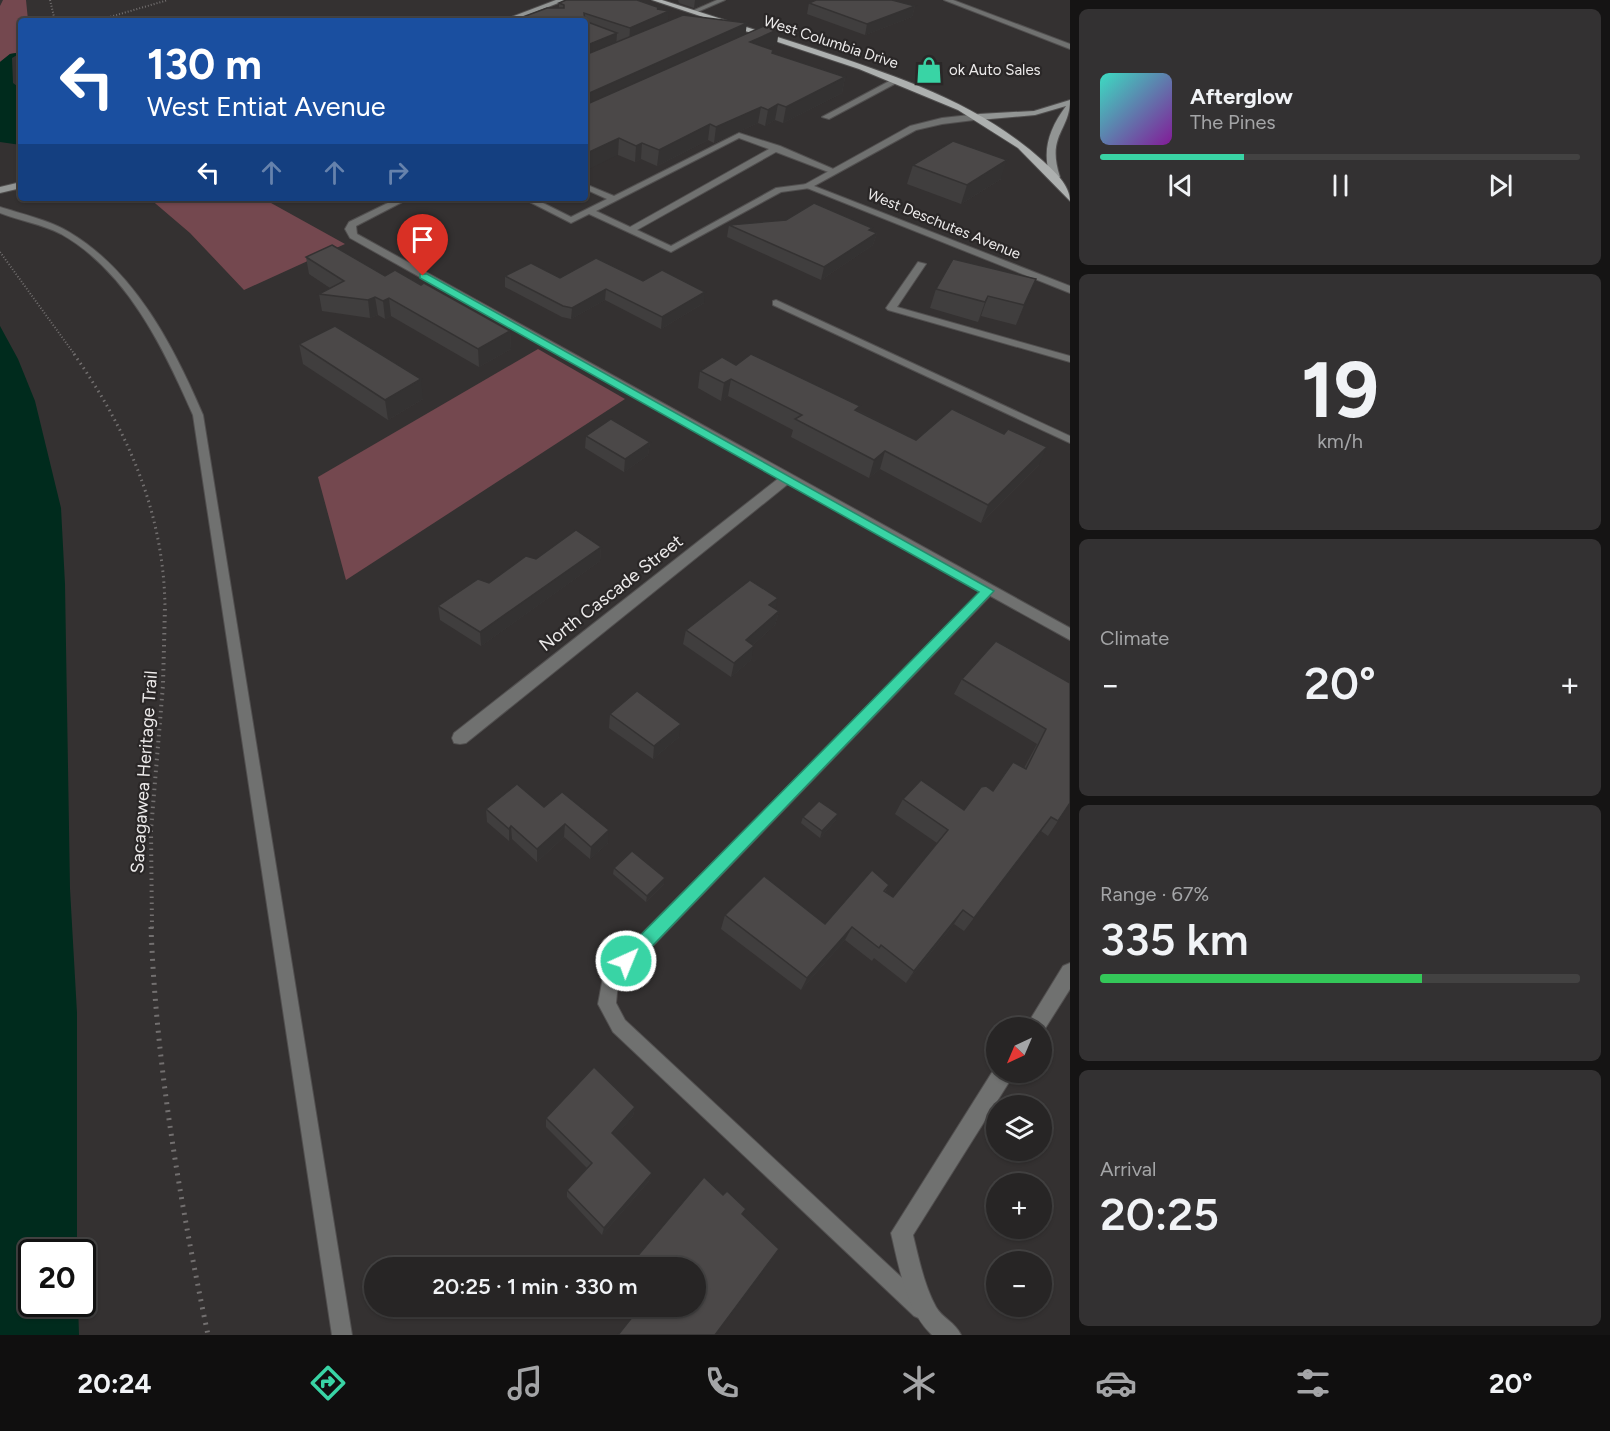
<!DOCTYPE html>
<html lang="en">
<head>
<meta charset="utf-8">
<style>
  :root { --surface:#272525; --page:#333132; --text:#f1f3f6; --muted:#a4a5a7; --line:#434242; --accent:#39d4a5 }
  body { margin:0; font-family:Figtree,sans-serif; background:var(--page); color:var(--text); height:100vh; display:flex; flex-direction:column; font-size:22px; white-space:nowrap }
  * { box-sizing:border-box; margin:0 }
  p { font-size:20px; color:var(--muted) }
  .icon { flex:none; width:33px; height:33px; fill:none; stroke:currentColor; stroke-width:2; stroke-linecap:round; stroke-linejoin:round }
  .map { position:relative; flex:1; overflow:hidden }
  .details { display:flex; flex-direction:column; gap:9px; padding:9px; background:#151414; width:540px }
  .details>* { flex:none }
  .guide { position:absolute; left:18px; top:18px; width:570px; height:183px; border-radius:6px; box-shadow:0 2px 4px #0004,0 0 0 2px var(--line); background:#1a4fa0; color:#fff; overflow:hidden }
  .needle { width:39px; rotate:224deg }
  .tools { position:absolute; left:986px; top:1017px; display:grid; gap:12px }
  .tools a { display:grid; place-items:center; width:66px; height:66px; border-radius:50%; background:var(--surface); box-shadow:0 2px 4px #0004,0 0 0 2px var(--line); font-size:30px }
  .speed { position:absolute; left:18px; top:1239px; display:flex; gap:12px; font-size:30px; font-weight:700; text-align:center }
  .speed>* { display:grid; place-content:center; width:78px; height:78px; border-radius:50%; background:var(--surface); box-shadow:0 2px 4px #0004,0 0 0 2px var(--line); line-height:1 }
  .speed .limit { border:3px solid #111; border-radius:9px; background:#fff; color:#111 }
  .pin { position:absolute; display:grid; place-items:center; width:51px; height:51px; color:#fff; margin:-62px -26px; border-radius:50% 50% 50% 0; rotate:-45deg; box-shadow:0 0 6px #0007 }
  .pin .icon { rotate:45deg }
  .me { position:absolute; width:66px; margin:-33px; rotate:44deg; stroke-linejoin:round; filter:drop-shadow(0 0 4px #0008) }
  .turn { display:flex; align-items:center; gap:21px; height:126px; padding:0 30px; font-size:27px }
  .turn .icon { width:78px; height:78px; stroke-width:2.5 }
  .turn b { display:block; font-size:42px; line-height:51px }
  .lanes { display:flex; align-items:center; height:57px; padding:0 30px; background:#0003; justify-content:center; gap:30px; direction:ltr }
  .lanes .off { opacity:.35 }
  .big { font-size:45px; font-weight:600; line-height:1.1 }
  .details .tile { flex:1; display:flex; flex-direction:column; justify-content:center; gap:9px; min-width:0; padding:0 21px; border-radius:9px; background:var(--page) }
  .details .dial { align-items:center; gap:0 }
  .dial b { font-size:78px; line-height:1 }
  .song { display:flex; align-items:center; gap:18px }
  .cover { width:72px; height:72px; border-radius:9px; background:linear-gradient(135deg,hsl(170 70% 55%),hsl(290 70% 35%)) }
  .played { height:6px; border-radius:3px; background:linear-gradient(90deg,var(--accent) 30%,var(--line) 30%) }
  .keys { display:flex; justify-content:space-around; direction:ltr }
  .heat { display:flex; justify-content:space-between; align-items:center; font-size:33px; direction:ltr }
  .charge { height:9px; border-radius:4px; background:linear-gradient(90deg,#34c759 67%,var(--line) 0) }
  .trip { position:absolute; left:364px; top:1257px; width:342px; height:60px; border-radius:30px; background:var(--surface); box-shadow:0 2px 4px #0004,0 0 0 2px var(--line); font-weight:600; line-height:60px; text-align:center }
  .menu { display:flex; height:96px; justify-content:space-around; align-items:center; background:#100f0f; color:var(--muted) }
  .menu .icon { width:42px; height:42px }
  .menu .active { color:var(--accent) }
  .menu b { font-size:27px; color:var(--text) }
  main { display:flex; flex:1; min-height:0 }
  .map>svg:first-child { display:block }
  .green { fill:#74484f }
  .water { fill:#002b1d }
  .lines { fill:none; stroke-linecap:round; stroke-linejoin:round }
  .lane-casing { stroke:#514f4f; stroke-width:2 }
  .street-casing { stroke:#514f4f; stroke-width:2 }
  .secondary-casing { stroke:#514f4f; stroke-width:2 }
  .primary-casing { stroke:#514f4f; stroke-width:2 }
  .path-far3 { stroke:#726f6f; stroke-width:2; stroke-dasharray:1 2; stroke-linecap:butt }
  .path-far2 { stroke:#726f6f; stroke-width:3; stroke-dasharray:1.5 4; stroke-linecap:butt }
  .path-far1 { stroke:#726f6f; stroke-width:4; stroke-dasharray:1.5 4.5; stroke-linecap:butt }
  .path { stroke:#726f6f; stroke-width:5; stroke-dasharray:2 6; stroke-linecap:butt }
  .lane { fill:#707170; fill-rule:evenodd }
  .street { fill:#707170; fill-rule:evenodd }
  .secondary { fill:#929594; fill-rule:evenodd }
  .primary { fill:#adb0af; fill-rule:evenodd }
  .wall { fill:#403e3e }
  .shaded-wall { fill:#343232 }
  .building { fill:#4b4848; stroke:#343232; stroke-width:1.5 }
  .route { fill:#39d4a5; stroke:#258a6b; stroke-width:1.5 }
  .labels { text-anchor:middle; stroke-width:4.5; stroke-linejoin:round; paint-order:stroke }
  .far-street-label { font-size:15px; fill:#eceaea; stroke:#2a2727 }
  .far-poi-label { font-size:15px; fill:#eceaea; stroke:#2a2727; text-anchor:start }
  .street-label { font-size:18px; fill:#eceaea; stroke:#2a2727 }
</style>
</head>
<body>
<main>
<div class="map">
<svg width="1070" height="1335" viewBox="0 0 1070 1335">
  <rect width="100%" height="100%" fill="#343131"/>
  <g class="green">
    <path d="M3 0H26L28 20 21 21V52L10 54 0 62V6Z"/>
    <path d="M149 198H262L345 244 244 290 190 233Z"/>
    <path d="M538 349 625 399 346 580 318 477Z"/>
  </g>
  <g class="water">
    <path d="M16 53 17 55 12 58 13 83 21 89V145L0 142V62L10 54Z"/>
    <path d="M0 326 18 359 35 401 61 508 65 584 70 889 77 1013V1252H32V1304H78L79 1335H0Z"/>
  </g>
  <g class="lines">
    <defs>
      <g id="lane">
        <path d="M717 0H725L695 13 690 12Z"/>
        <path d="M895 78 902 80 829 119 822 117Z"/>
        <path d="M739 133 780 146 838 171 831 173 776 152 637 230 671 246 776 188 807 184H810V188L781 192 671 252 589 214 571 223 522 198H533L571 217 607 199 585 189V184L614 196ZM739 138 769 149 630 227 596 211Z"/>
        <path d="M0 207C22 214 49 220 69 232 135 271 174 347 203 415L352 1335H332L193 415C164 349 127 271 61 234 42 224 20 221 0 213Z"/>
        <path d="M918 262 926 264 897 307 1070 356V362L888 310 886 308Z"/>
        <path d="M776 300 1070 436V443L773 305V301Z"/>
        <path d="M988 586 992 588 994 591 992 594 618 982 616 1003 625 1020 928 1302 931 1309 928 1316 921 1319 914 1316 613 1032 598 1004 604 972 984 588Z"/>
      </g>
      <g id="street">
        <path d="M944 0H953L1070 44V49Z"/>
        <path d="M979 114 982 115V119L942 124 916 130 814 186 1070 286V293L802 186 910 126 942 118Z"/>
        <path d="M398 198H410L356 226 357 234 1070 628V640L788 484 466 743 460 744 454 743 452 738 454 733 779 478 350 238 345 229 349 222Z"/>
        <path d="M1070 963V989L1041 1035V1028H1025L1063 966Z"/>
        <path d="M996 1066V1072H1014L1011 1079 913 1235C919 1259 924 1285 936 1307 942 1318 955 1322 961 1335H932C906 1311 899 1266 891 1233Z"/>
      </g>
      <g id="secondary">
        <path d="M556 0H566L512 21H501Z"/>
        <path d="M1070 100C1070 131 1046 135 1060 177L1055 180 1050 177C1042 150 1049 129 1066 106L1035 115 979 120 975 117 979 114 1034 111Z"/>
        <path d="M21 182V188L0 193V187Z"/>
      </g>
      <path id="primary" d="M652 0H662C713 16 764 33 815 49 896 76 978 102 1043 161 1054 171 1070 185 1070 201L1018 148 958 110 859 69Z"/>
    </defs>
    <use href="#lane" class="lane-casing"/>
    <use href="#street" class="street-casing"/>
    <use href="#secondary" class="secondary-casing"/>
    <use href="#primary" class="primary-casing"/>
    <g class="path-far3">
      <path d="M50 0 55 21"/>
      <path d="M96 21 168 0"/>
      <path d="M0 252 75 355"/>
    </g>
    <path class="path-far2" d="M74 354C128 431 164 513 165 608"/>
    <path class="path-far1" d="M152 928 151 830 163 685 165 606"/>
    <path class="path" d="M151 927C156 1064 180 1201 208 1335"/>
    <use href="#lane" class="lane"/>
    <use href="#street" class="street"/>
    <use href="#secondary" class="secondary"/>
    <use href="#primary" class="primary"/>
  </g>
  <g class="wall">
    <path d="M678 0H713L694 8 679 3Z"/>
    <path d="M559 3 660 8V10L668 21 777 44 767 48 772 53 845 77 842 93 783 123 775 120 765 126 758 123 714 143 708 140 657 166 641 159 635 162 618 155 585 21 559 8Z"/>
    <path d="M809 3 915 6 912 17 865 35 807 14Z"/>
    <path d="M913 165 1001 179 961 204 907 184Z"/>
    <path d="M729 225 877 233 873 245 821 280 727 237Z"/>
    <path d="M306 257 421 285 510 331 511 349 479 367 391 316 385 319 378 315 370 318 322 311 319 294 330 288 309 274Z"/>
    <path d="M505 276 643 281 704 303 661 329 605 300 571 319 562 317 505 287Z"/>
    <path d="M1036 279 1016 325 981 316 978 322 930 308 936 289Z"/>
    <path d="M299 344 423 399 388 420 303 364Z"/>
    <path d="M736 365 859 411 916 440 1039 465 981 523 880 469 869 478 791 437 793 430 728 396 721 401 698 388 700 371Z"/>
    <path d="M586 436 650 442 648 455 624 472 585 448Z"/>
    <path d="M601 547 600 561 481 646 440 620 438 606 489 583 536 559Z"/>
    <path d="M775 609 779 611 775 625 753 645 751 660 731 677 683 644 686 630Z"/>
    <path d="M962 679 1070 683 1058 821 1048 836 1041 831 964 931 954 924 906 983 874 958 872 961 845 940 801 990 721 929 725 915 825 924 889 885 885 892 893 897 937 843 895 814 903 799 964 810 993 791 1024 768 1037 744 954 694Z"/>
    <path d="M610 714 679 737 653 759 609 728Z"/>
    <path d="M544 807 608 843 590 859 564 837 537 862 512 839 509 841 487 822 486 809Z"/>
    <path d="M803 817 836 820 820 838 801 823Z"/>
    <path d="M614 868 664 884 646 902 613 874Z"/>
    <path d="M635 1107 633 1116 615 1136 652 1173 649 1181 602 1235 567 1197V1190L587 1168 546 1127V1118Z"/>
  </g>
  <g class="shaded-wall">
    <path d="M695 0H713L694 8Z"/>
    <path d="M915 6 912 17 865 35 867 24Z"/>
    <path d="M660 8V15L669 11 668 26 629 43 630 28 657 9Z"/>
    <path d="M747 23 745 38 585 111V95Z"/>
    <path d="M779 29 777 44 747 58 750 42Z"/>
    <path d="M617 33 616 48 585 61V46Z"/>
    <path d="M845 77 842 93 783 123 786 107Z"/>
    <path d="M778 104 775 120 765 126 768 110Z"/>
    <path d="M761 107 758 123 714 143 716 127Z"/>
    <path d="M710 124 708 140 657 166 659 150Z"/>
    <path d="M619 138 618 155 585 171V154Z"/>
    <path d="M642 143 641 159 635 162 636 146Z"/>
    <path d="M1007 160 1001 179 961 204 967 185Z"/>
    <path d="M872 228 870 237 877 233 873 245 821 280 824 267Z"/>
    <path d="M1036 279 1028 299 1016 325 1024 305Z"/>
    <path d="M606 289 605 300 571 319 572 308Z"/>
    <path d="M705 292 704 303 661 329 662 317Z"/>
    <path d="M988 296 981 316 978 322 985 302Z"/>
    <path d="M375 297 378 315 370 318 368 300Z"/>
    <path d="M389 298 391 316 385 319 383 301Z"/>
    <path d="M510 331 511 349 479 367 478 349Z"/>
    <path d="M421 379 423 399 388 420 385 400Z"/>
    <path d="M731 379 728 396 721 401 724 383Z"/>
    <path d="M650 442 648 455 624 472 625 459Z"/>
    <path d="M1047 447 1039 465 981 523 988 505Z"/>
    <path d="M885 451 880 469 869 478 874 460Z"/>
    <path d="M601 547 600 561 481 646 480 632Z"/>
    <path d="M778 598 775 612 769 605Z"/>
    <path d="M779 611 775 625 743 654 746 640Z"/>
    <path d="M754 646 751 660 731 677 734 663Z"/>
    <path d="M681 724 679 737 653 759 654 746Z"/>
    <path d="M838 814 836 820 820 838 822 831Z"/>
    <path d="M1051 817 1041 831 964 931 974 918Z"/>
    <path d="M565 824 564 837 537 862V849Z"/>
    <path d="M511 826 512 839 509 841V829Z"/>
    <path d="M609 830 608 843 590 859 591 847Z"/>
    <path d="M665 878 664 884 646 902 647 896Z"/>
    <path d="M963 910 954 924 906 983 914 971Z"/>
    <path d="M852 927 845 940 801 990 807 978Z"/>
    <path d="M635 1107 633 1116 610 1142 612 1133Z"/>
    <path d="M652 1173 649 1181 602 1235 604 1228Z"/>
  </g>
  <g class="building">
    <path d="M566 0H637L660 8 657 9 669 11 630 28 584 13 585 21H512L547 8H564V5L559 3Z"/>
    <path d="M816 0H892L915 6 867 24 809 3Z"/>
    <path d="M683 15 747 23 585 95V55Z"/>
    <path d="M585 21 617 33 585 46Z"/>
    <path d="M764 26 779 29 750 42 773 50 772 53 845 77 786 107 778 104 768 110 761 107 716 127 710 124 659 150 642 143 636 146 619 138 585 154V105Z"/>
    <path d="M953 141 1007 160 967 185 913 165Z"/>
    <path d="M814 203 872 228 869 230 877 233 824 267 729 225 786 220Z"/>
    <path d="M332 245 385 276 395 270 421 285 424 283 510 331 478 349 389 298 383 301 375 297 368 300 319 294 344 281 306 257Z"/>
    <path d="M596 258 643 281 662 270 705 292 662 317 606 289 572 308 563 306 505 276 531 263 560 278Z"/>
    <path d="M953 259 1036 279 1024 305 988 296 985 302 936 289Z"/>
    <path d="M335 326 421 379 385 400 299 344Z"/>
    <path d="M751 354 860 406 855 410 916 440 952 409 1004 434 1008 429 1047 447 988 505 885 451 874 460 795 419 802 415 731 379 724 383 700 371 722 357 736 365Z"/>
    <path d="M611 419 650 442 625 459 586 436Z"/>
    <path d="M576 530 601 547 480 632 438 606 478 579 489 583 526 556 536 559Z"/>
    <path d="M750 580 778 598 769 605 779 611 746 640 754 646 734 663 686 630Z"/>
    <path d="M996 641 1070 683V803L1058 821 1051 817 974 918 963 910 914 971 881 945 879 948 852 927 807 978 725 915 764 876 825 924 872 870 889 885 884 891 893 897 948 830 903 799 921 780 964 810 981 787 986 786 993 791 1013 762 1026 769 1046 729 962 679Z"/>
    <path d="M637 691 681 724 654 746 610 714Z"/>
    <path d="M517 784 544 807 562 792 609 830 591 847 565 824 537 849 511 826 509 829 486 809Z"/>
    <path d="M819 801 838 814 822 831 803 817Z"/>
    <path d="M632 851 665 878 647 896 614 868Z"/>
    <path d="M594 1067 635 1107 612 1133 652 1173 604 1228 567 1190 592 1163 546 1118Z"/>
    <path d="M704 1177 723 1195 727 1191 746 1209 742 1214 779 1249 715 1335H618L641 1306H696V1268H633L630 1265Z"/>
  </g>
  <path class="route" d="M420 274H427L994 591 632 967 626 969 620 967 618 961 620 956 979 592 420 278Z"/>
  <defs>
    <symbol id="shop-bare" viewBox="-9 -9 18 18"><path d="M-5-2.5h2.3a2.7 3.5 0 0 1 5.4 0H5L5.5 6h-11ZM-1.5-2.5h3a1.5 2.3 0 0 0-3 0Z" fill="#39d4a5" stroke="#2a2727" stroke-width="2.5" paint-order="stroke"/></symbol>
  </defs>
  <g fill-rule="evenodd">
    <use href="#shop-bare" x="910" y="51" width="38" height="38"/>
  </g>
  <g class="labels">
    <g class="far-street-label">
      <text transform="translate(831 42) rotate(18)" y="5">West Columbia Drive</text>
      <text transform="translate(944 224) rotate(22)" y="5">West Deschutes Avenue</text>
    </g>
    <g class="far-poi-label">
      <text x="949" y="75">ok Auto Sales</text>
    </g>
    <g class="street-label">
      <text transform="translate(611 593) rotate(-38)" y="6">North Cascade Street</text>
      <text transform="translate(144 772) rotate(-86)" y="6">Sacagawea Heritage Trail</text>
    </g>
  </g>
</svg>
<div class="tools">
<a><svg class="needle" viewBox="-14 -14 28 28"><path d="M0-13l5 13h-10z" fill="#e53935"/><path d="M0 13l5-13h-10z" fill="#a4a5a7"/></svg></a>
<a><svg class="icon" aria-label="layers" viewBox="0 0 24 24"><path d="M12 4l9 5-9 5-9-5zM3 14l9 5 9-5"/></svg></a>
<a>+</a>
<a>−</a>
</div>
<div class="speed"><div class="limit">20</div></div>
<div class="pin" style="left:423px;top:276px;background:#d93025"><svg class="icon" aria-label="arrive" viewBox="0 0 24 24"><path d="M6 21V4h12l-3 4 3 4H6"/></svg></div>
<svg class="me" style="left:626px;top:961px" viewBox="-20 -20 40 40"><circle r="17" fill="#39d4a5" stroke="#fff" stroke-width="3"/><path d="M0-11L8 9 0 5-8 9z" fill="#fff"/></svg>
<div class="trip">20:25 · 1 min · 330 m</div>
<div class="guide">
<div class="turn"><svg class="icon" aria-label="left" viewBox="0 0 24 24"><path d="M17 20v-9H6M10 6l-5 5 5 5"/></svg><div><b>130 m</b>West Entiat Avenue</div></div>
<div class="lanes"><svg class="icon" aria-label="left" viewBox="0 0 24 24"><path d="M17 20v-9H6M10 6l-5 5 5 5"/></svg><svg class="icon off" aria-label="ahead" viewBox="0 0 24 24"><path d="M12 20V5M6 11l6-6 6 6"/></svg><svg class="icon off" aria-label="ahead" viewBox="0 0 24 24"><path d="M12 20V5M6 11l6-6 6 6"/></svg><svg class="icon off" aria-label="right" viewBox="0 0 24 24"><path d="M7 20v-9h11M14 6l5 5-5 5"/></svg></div>
</div>
</div>
<section class="details">
<div class="tile">
<div class="song"><i class="cover"></i><div><b>Afterglow</b><p>The Pines</p></div></div>
<div class="played"></div>
<div class="keys"><svg class="icon" aria-label="previous" viewBox="0 0 24 24"><path d="M18 5L8 12l10 7zM5 5v14"/></svg><svg class="icon" aria-label="pause" viewBox="0 0 24 24"><path d="M8 5v14M16 5v14"/></svg><svg class="icon" aria-label="next" viewBox="0 0 24 24"><path d="M6 5l10 7-10 7zM19 5v14"/></svg></div>
</div>
<div class="tile dial"><b>19</b><p>km/h</p></div>
<div class="tile"><p>Climate</p>
<div class="heat"><a>−</a><b class="big">20°</b><a>+</a></div>
</div>
<div class="tile"><p>Range · 67%</p><b class="big">335 km</b><div class="charge"></div></div>
<div class="tile"><p>Arrival</p><b class="big">20:25</b></div>
</section>
</main>
<nav class="menu">
<b>20:24</b>
<svg class="icon active" aria-label="directions" viewBox="0 0 24 24"><path d="M12 3l9 9-9 9-9-9zM9 14v-3h6M13 9l2 2-2 2"/></svg>
<svg class="icon" aria-label="music" viewBox="0 0 24 24"><path d="M9 18V5l10-2v13"/><circle cx="6" cy="18" r="3"/><circle cx="16" cy="16" r="3"/></svg>
<svg class="icon" aria-label="phone" viewBox="0 0 24 24"><path d="M5 4h4l2 5-3 2q2 4 5 5l2-3 5 2v4C11 20 4 13 5 4z"/></svg>
<svg class="icon" aria-label="climate" viewBox="0 0 24 24"><path d="M12 3v18M4 7l16 10M4 17L20 7"/></svg>
<svg class="icon" aria-label="car" viewBox="0 0 24 24"><path d="M5 17H2v-5l4-1 3-4h7l3 4 3 1v5h-3M9 17h6M6 11h13"/><circle cx="7" cy="17" r="2"/><circle cx="17" cy="17" r="2"/></svg>
<svg class="icon" aria-label="filters" viewBox="0 0 24 24"><path d="M4 7h16M4 17h16"/><circle cx="9" cy="7" r="2"/><circle cx="15" cy="17" r="2"/></svg>
<b>20°</b>
</nav>
</body>
</html>
